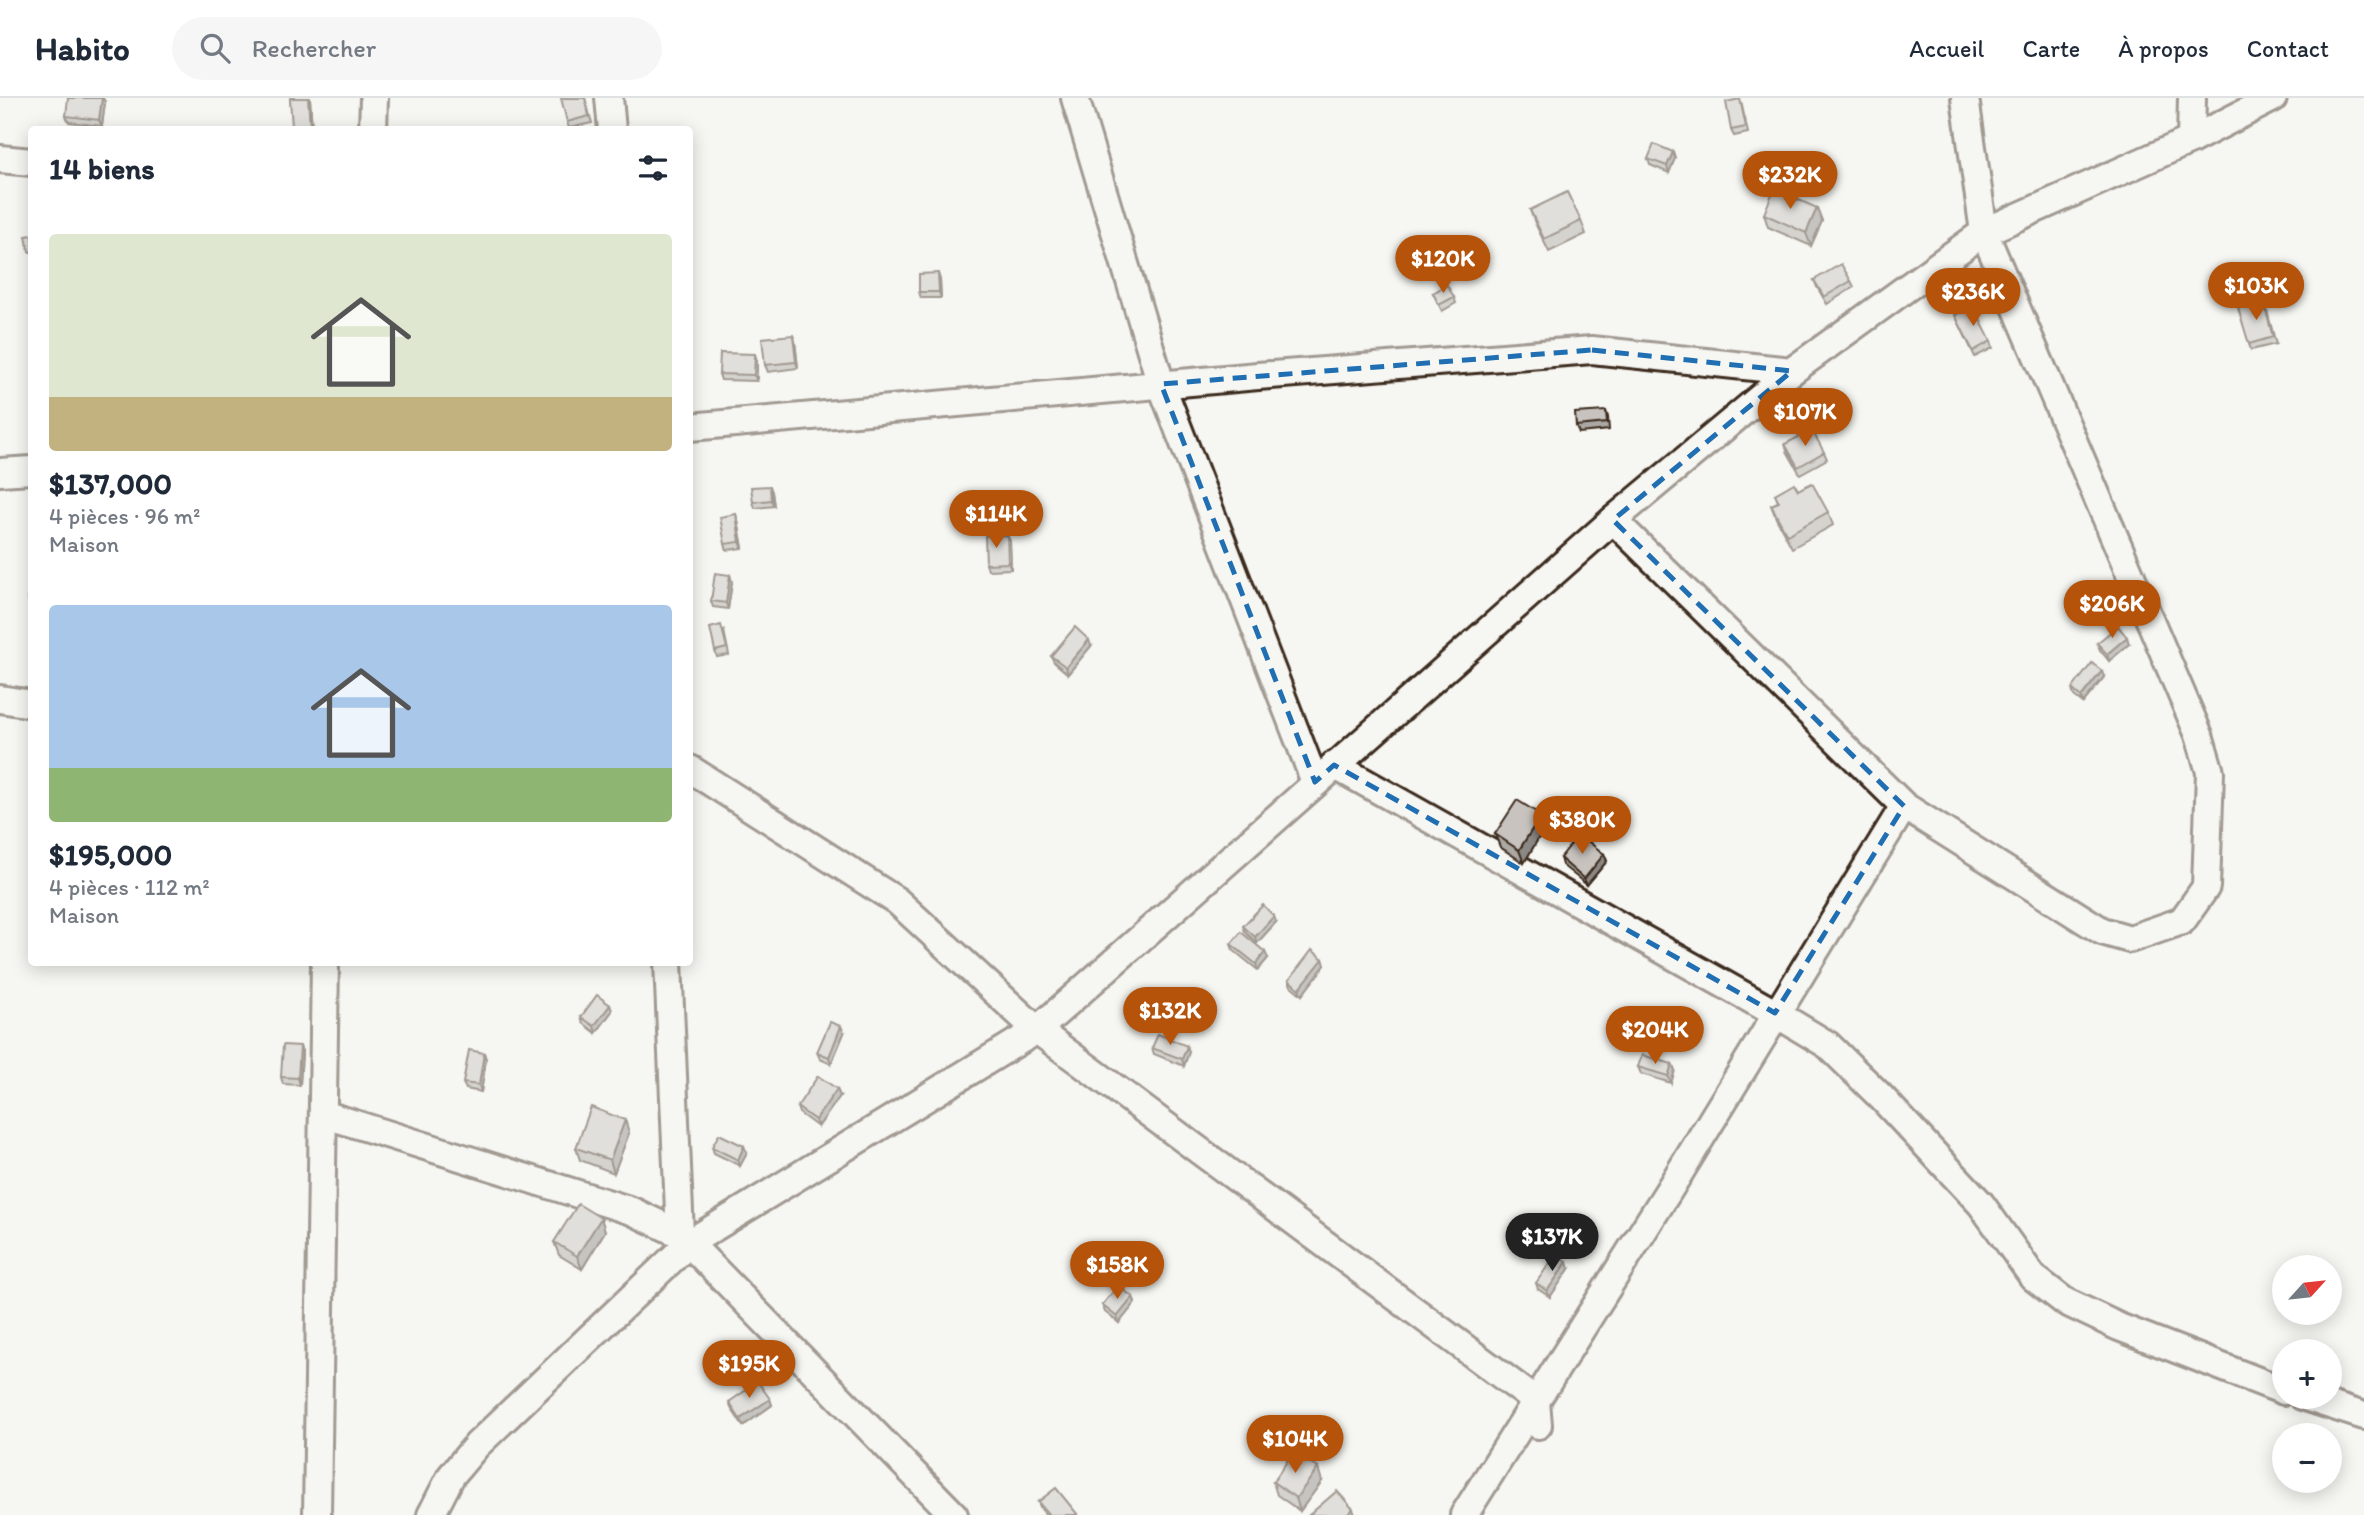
<!DOCTYPE html>
<html lang="fr">
<head>
<meta charset="utf-8">
<style>
	:root { --surface:#fff; --page:#f6f6f7; --text:#1f2937; --muted:#747a83; --line:#e0e1e3; --accent:#b45309 }
	body { margin:0; font-family:Itim,sans-serif; background:var(--page); color:var(--text); height:100vh; display:flex; flex-direction:column; font-size:26px; white-space:nowrap }
	* { box-sizing:border-box; margin:0 }
	p { font-size:23px; color:var(--muted) }
	.icon { flex:none; width:38px; height:38px; fill:none; stroke:currentColor; stroke-width:2; stroke-linecap:round; stroke-linejoin:round }
	.map { position:relative; flex:1; overflow:hidden }
	.drawer { position:absolute; left:28px; top:28px; width:665px; height:840px; display:flex; flex-direction:column; background:var(--surface); border-radius:7px; box-shadow:0 4px 18px #0003 }
	.drawer>* { flex:none }
	.needle { width:46px; rotate:63deg }
	.tools { position:absolute; left:2272px; top:1157px; display:grid; gap:14px }
	.tools a { display:grid; place-items:center; width:70px; height:70px; border-radius:50%; background:var(--surface); box-shadow:0 4px 18px #0003; font-size:35px }
	.price { position:absolute; translate:-50% -60px; padding:0 16px; border-radius:24px; background:var(--accent); color:#fff; font-size:23px; line-height:46px; filter:drop-shadow(0 2px 4px #0008) }
	.price::after { content:''; position:absolute; left:50%; top:42px; width:21px; height:16px; margin-left:-10px; background:inherit; clip-path:polygon(0 0,100% 0,50% 100%) }
	.price.selected { background:#222; color:#fff }
	ul { padding:0; list-style:none }
	li { display:grid; align-content:center; gap:14px; height:371px; padding:0 21px }
	li span { display:grid; place-items:center; height:217px; border-radius:7px; color:#555 }
	li>.icon { margin-inline-start:auto }
	span .icon { width:126px; height:126px; fill:#fffc; stroke-width:1 }
	li b { font-size:30px }
	h2 { display:flex; justify-content:space-between; align-items:center; height:84px; padding:0 21px; font-size:30px }
	header { display:flex; align-items:center; gap:42px; box-sizing:border-box; height:98px; padding:0 35px; background:var(--surface); border-bottom:2px solid var(--line) }
	header strong { font-size:33px }
	nav { display:flex; gap:38px; margin-inline-start:auto; font-size:24px }
	.search { width:490px; height:63px; background:var(--page); display:flex; align-items:center; gap:18px; box-sizing:border-box; padding:0 24px; border-radius:38px; color:var(--muted); font-size:26px }
	.map>svg:first-child { display:block }
</style>
</head>
<body>
<header>
<strong>Habito</strong>
<div class="search"><svg class="icon" aria-label="search" viewBox="0 0 24 24"><circle cx="10" cy="10" r="6"/><path d="M15 15l6 6"/></svg>Rechercher</div>
<nav><a>Accueil</a><a>Carte</a><a>À propos</a><a>Contact</a></nav>
</header>
<div class="map">
<svg width="2364" height="1417" viewBox="0 0 2364 1417">
	<rect width="100%" height="100%" fill="#f6f6f2"/>
	<filter id="ink" filterUnits="userSpaceOnUse"><feTurbulence type="fractalNoise" baseFrequency=".0143" numOctaves="2"/><feDisplacementMap in="SourceGraphic" scale="14" xChannelSelector="R" yChannelSelector="G"/><feConvolveMatrix kernelMatrix="1 2 1 2 8 2 1 2 1" color-interpolation-filters="sRGB"/></filter>
	<g filter="url(#ink)">
		<g fill="none" stroke-linecap="round" stroke-linejoin="round">
			<g stroke="#3b2a1e" stroke-width="32">
				<g id="minor">
					<polyline points="609,0 612,32"/>
					<polyline points="1075,0 1161,286 1315,684"/>
					<polyline points="373,32 374,0"/>
					<polyline points="2191,42 2192,0"/>
					<polyline points="0,61 32,64"/>
					<polyline points="690,329 1258,278 1592,252 1792,273"/>
					<polyline points="0,374 32,372"/>
					<polyline points="1613,422 1904,708 2102,833 2130,841 2182,823 2206,789 2210,674 2199,637 1984,134 1965,0"/>
					<polyline points="0,601 32,606"/>
					<polyline points="1334,667 1775,915 1828,947 1882,1000 1981,1106 2033,1179 2064,1203 2119,1229 2284,1293"/>
					<polyline points="690,671 897,803 1037,932 1536,1303 1538,1327"/>
					<polyline points="668,864 680,1136"/>
					<polyline points="323,1016 632,1113 680,1136 954,1417"/>
					<polyline points="2302,1298 2364,1318"/>
					<polyline points="317,1417 325,864"/>
					<polyline points="431,1417 451,1378 477,1347 689,1145 1037,932 1613,422 1792,273 1984,134 2191,42 2273,0"/>
					<polyline points="1464,1417 1669,1092 1904,708"/>
				</g>
			</g>
			<use href="#minor" stroke="#f6f6f2" stroke-width="26"/>
		</g>
		<g fill="#aca8a3" stroke="#3b2a1e" stroke-width="2">
			<polygon points="290,0 310,0 312,32 293,32"/>
			<polygon points="585,0 592,25 569,30 567,24"/>
			<polygon points="105,4 102,28 69,24 66,18"/>
			<polygon points="1742,8 1748,35 1734,38 1731,32"/>
			<polygon points="1673,54 1675,60 1669,75 1650,67 1648,61"/>
			<polygon points="1817,110 1822,123 1811,148 1768,129 1764,116"/>
			<polygon points="1530,112 1581,123 1586,136 1549,154 1535,125"/>
			<polygon points="940,182 941,200 921,200 919,194"/>
			<polygon points="1814,182 1851,183 1854,189 1827,206 1817,189"/>
			<polygon points="1433,195 1454,199 1456,205 1442,213"/>
			<polygon points="2266,209 2276,246 2251,252 2249,246"/>
			<polygon points="1955,217 1991,243 1993,250 1975,259"/>
			<polygon points="795,243 798,270 768,274 765,267"/>
			<polygon points="757,263 757,283 721,282 719,276"/>
			<polygon points="1606,313 1608,319 1609,332 1579,335 1576,328"/>
			<polygon points="1785,346 1824,354 1827,361 1800,376 1787,353"/>
			<polygon points="1798,392 1828,414 1833,427 1792,450 1776,420 1771,407 1778,404 1775,396"/>
			<polygon points="772,394 774,408 755,410 753,404"/>
			<polygon points="738,423 743,450 727,452 725,446"/>
			<polygon points="1007,437 1010,443 1011,471 988,472 986,466"/>
			<polygon points="730,477 732,484 728,511 713,509 711,503"/>
			<polygon points="724,533 729,557 717,559 715,553"/>
			<polygon points="2097,545 2129,546 2109,563 2100,552"/>
			<polygon points="1091,548 1068,576 1054,564 1051,558"/>
			<polygon points="2104,579 2083,605 2074,598 2072,591"/>
			<polygon points="1545,729 1524,765 1500,749 1495,736"/>
			<polygon points="1604,756 1607,763 1587,787 1562,767 1560,760"/>
			<polygon points="1276,824 1257,845 1245,834 1243,828"/>
			<polygon points="1231,846 1268,860 1258,872 1233,852"/>
			<polygon points="1323,861 1325,867 1302,897 1291,888 1289,882"/>
			<polygon points="610,907 612,913 596,935 583,925 581,919"/>
			<polygon points="844,935 831,966 820,961 817,954"/>
			<polygon points="1187,948 1189,954 1184,968 1154,956 1152,950"/>
			<polygon points="302,954 300,987 283,986 281,979"/>
			<polygon points="484,955 486,961 481,994 466,991 463,985"/>
			<polygon points="1638,969 1675,972 1671,985 1641,976"/>
			<polygon points="840,998 818,1029 799,1015 797,1009"/>
			<polygon points="625,1022 629,1035 614,1075 580,1062 576,1050"/>
			<polygon points="712,1049 747,1055 740,1068 714,1055"/>
			<polygon points="601,1120 605,1133 582,1171 559,1157 554,1144"/>
			<polygon points="1569,1171 1550,1199 1538,1191 1536,1185"/>
			<polygon points="1133,1199 1135,1205 1119,1225 1105,1214 1102,1207"/>
			<polygon points="770,1301 772,1307 743,1328 731,1310 729,1304"/>
			<polygon points="1322,1383 1300,1413 1277,1397 1273,1384"/>
			<polygon points="1038,1404 1078,1417 1046,1417 1041,1411"/>
		</g>
		<g fill="#8c8885" stroke="#3b2a1e" stroke-width="2">
			<polygon points="102,0 103,0 105,4 102,28 99,22"/>
			<polygon points="308,0 310,0 312,32 310,28"/>
			<polygon points="1673,54 1675,60 1669,75 1667,68"/>
			<polygon points="1817,110 1822,123 1811,148 1806,135"/>
			<polygon points="938,175 940,182 941,200 939,194"/>
			<polygon points="793,237 795,243 798,270 796,264"/>
			<polygon points="755,256 757,263 757,283 754,277"/>
			<polygon points="770,388 772,394 774,408 771,402"/>
			<polygon points="736,416 738,423 743,450 740,444"/>
			<polygon points="1007,437 1010,443 1011,471 1008,465"/>
			<polygon points="730,477 732,484 728,511 726,505"/>
			<polygon points="2127,539 2129,546 2109,563 2107,556"/>
			<polygon points="1089,542 1091,548 1068,576 1066,569"/>
			<polygon points="2102,573 2104,579 2083,605 2081,599"/>
			<polygon points="1541,717 1545,729 1524,765 1519,752"/>
			<polygon points="1604,756 1607,763 1587,787 1584,781"/>
			<polygon points="1274,818 1276,824 1257,845 1255,839"/>
			<polygon points="1265,854 1268,860 1258,872 1256,866"/>
			<polygon points="1323,861 1325,867 1302,897 1299,891"/>
			<polygon points="610,907 612,913 596,935 594,928"/>
			<polygon points="841,928 844,935 831,966 829,959"/>
			<polygon points="300,948 302,954 300,987 298,980"/>
			<polygon points="1187,948 1189,954 1184,968 1182,961"/>
			<polygon points="484,955 486,961 481,994 479,987"/>
			<polygon points="1672,966 1675,972 1671,985 1668,978"/>
			<polygon points="837,991 840,998 818,1029 815,1022"/>
			<polygon points="625,1022 629,1035 614,1075 610,1062"/>
			<polygon points="744,1048 747,1055 740,1068 738,1062"/>
			<polygon points="601,1120 605,1133 582,1171 577,1158"/>
			<polygon points="1567,1164 1569,1171 1550,1199 1547,1193"/>
			<polygon points="1133,1199 1135,1205 1119,1225 1117,1219"/>
			<polygon points="770,1301 772,1307 743,1328 740,1321"/>
			<polygon points="1318,1370 1322,1383 1300,1413 1296,1400"/>
			<polygon points="1353,1411 1355,1417 1347,1417"/>
		</g>
		<g fill="#c8c3be" stroke="#3b2a1e" stroke-width="2">
			<polygon points="68,0 102,0 99,22 66,18"/>
			<polygon points="290,0 308,0 310,28 292,29"/>
			<polygon points="561,0 585,0 589,18 567,24"/>
			<polygon points="1740,1 1746,29 1731,32 1726,4"/>
			<polygon points="1654,46 1673,54 1667,68 1648,61"/>
			<polygon points="1774,91 1817,110 1806,135 1764,116"/>
			<polygon points="1567,94 1581,123 1544,141 1530,112"/>
			<polygon points="32,137 32,154 29,154 26,138"/>
			<polygon points="1841,166 1851,183 1824,199 1814,182"/>
			<polygon points="938,175 939,194 919,194 919,176"/>
			<polygon points="1447,187 1454,199 1439,207 1433,195"/>
			<polygon points="2263,203 2273,239 2249,246 2238,210"/>
			<polygon points="1973,208 1991,243 1973,253 1955,217"/>
			<polygon points="793,237 796,264 765,267 762,240"/>
			<polygon points="720,255 755,256 754,277 719,276"/>
			<polygon points="1606,313 1607,325 1576,328 1575,315"/>
			<polygon points="1812,332 1824,354 1798,369 1785,346"/>
			<polygon points="1794,385 1798,392 1812,385 1828,414 1787,437 1771,407 1779,404 1775,396"/>
			<polygon points="770,388 771,402 753,404 751,389"/>
			<polygon points="736,416 740,444 725,446 720,419"/>
			<polygon points="1007,437 1008,465 986,466 985,438"/>
			<polygon points="715,475 730,477 726,505 711,503"/>
			<polygon points="30,481 32,481 32,503 28,502"/>
			<polygon points="721,527 727,550 715,553 710,530"/>
			<polygon points="2118,528 2127,539 2107,556 2097,545"/>
			<polygon points="1075,529 1089,542 1066,569 1051,558"/>
			<polygon points="2092,565 2102,573 2081,599 2072,591"/>
			<polygon points="1517,702 1541,717 1519,752 1495,736"/>
			<polygon points="1579,736 1604,756 1584,781 1560,760"/>
			<polygon points="1263,807 1274,818 1255,839 1243,828"/>
			<polygon points="1241,834 1265,854 1256,866 1231,846"/>
			<polygon points="1312,852 1323,861 1299,891 1289,882"/>
			<polygon points="597,897 610,907 594,928 581,919"/>
			<polygon points="830,924 841,928 829,959 817,954"/>
			<polygon points="1158,936 1187,948 1182,961 1152,950"/>
			<polygon points="283,947 300,948 298,980 281,979"/>
			<polygon points="469,952 484,955 479,987 463,985"/>
			<polygon points="1642,957 1672,966 1668,978 1638,969"/>
			<polygon points="818,978 837,991 815,1022 797,1009"/>
			<polygon points="591,1009 625,1022 610,1062 576,1050"/>
			<polygon points="719,1036 744,1048 738,1062 712,1049"/>
			<polygon points="578,1106 601,1120 577,1158 554,1144"/>
			<polygon points="1556,1156 1567,1164 1547,1193 1536,1185"/>
			<polygon points="1118,1188 1133,1199 1117,1219 1102,1207"/>
			<polygon points="758,1284 770,1301 740,1321 729,1304"/>
			<polygon points="1294,1353 1318,1370 1296,1400 1273,1384"/>
			<polygon points="1056,1390 1078,1417 1049,1417 1038,1404"/>
			<polygon points="1337,1393 1353,1411 1347,1417 1309,1417"/>
		</g>
	</g>
	<path d="M0 0H2364V1417H0ZM1592 252 1792 273 1613 422 1904 708 1775 915 1334 667 1315 684 1161 286Z" fill="#f6f6f2" fill-opacity=".55" fill-rule="evenodd"/>
	<path fill="none" stroke="#1f6fb2" stroke-width="5" stroke-dasharray="14 9" stroke-linejoin="round" d="M1592 252 1792 273 1613 422 1904 708 1775 915 1334 667 1315 684 1161 286Z"/>
</svg>
<div class="tools">
<a><svg class="needle" viewBox="-14 -14 28 28"><path d="M0-13l5 13h-10z" fill="#e53935"/><path d="M0 13l5-13h-10z" fill="#747a83"/></svg></a>
<a>+</a>
<a>−</a>
</div>
<b class="price" style="left:1790px;top:113px">$232K</b>
<b class="price" style="left:1443px;top:197px">$120K</b>
<b class="price" style="left:2256px;top:224px">$103K</b>
<b class="price" style="left:1973px;top:230px">$236K</b>
<b class="price" style="left:1805px;top:350px">$107K</b>
<b class="price" style="left:996px;top:452px">$114K</b>
<b class="price" style="left:2112px;top:542px">$206K</b>
<b class="price" style="left:1582px;top:758px">$380K</b>
<b class="price" style="left:1170px;top:949px">$132K</b>
<b class="price" style="left:1655px;top:968px">$204K</b>
<b class="price selected" style="left:1552px;top:1175px">$137K</b>
<b class="price" style="left:1117px;top:1203px">$158K</b>
<b class="price" style="left:749px;top:1302px">$195K</b>
<b class="price" style="left:1295px;top:1377px">$104K</b>
<section class="drawer">
<h2>14 biens<svg class="icon" aria-label="filters" viewBox="0 0 24 24"><path d="M4 7h16M4 17h16"/><circle cx="9" cy="7" r="2"/><circle cx="15" cy="17" r="2"/></svg></h2>
<ul>
<li><span style="background:linear-gradient(#dfe7d0 75%,#c2b280 0)"><svg class="icon" aria-label="home" viewBox="0 0 24 24"><path d="M3 11l9-7 9 7M6 9v11h12V9"/></svg></span><div><b>$137,000</b><p>4 pièces · 96 m²</p><p>Maison</p></div></li>
<li><span style="background:linear-gradient(#a9c7e8 75%,#8fb573 0)"><svg class="icon" aria-label="home" viewBox="0 0 24 24"><path d="M3 11l9-7 9 7M6 9v11h12V9"/></svg></span><div><b>$195,000</b><p>4 pièces · 112 m²</p><p>Maison</p></div></li>
</ul>
</section>
</div>
</body>
</html>
